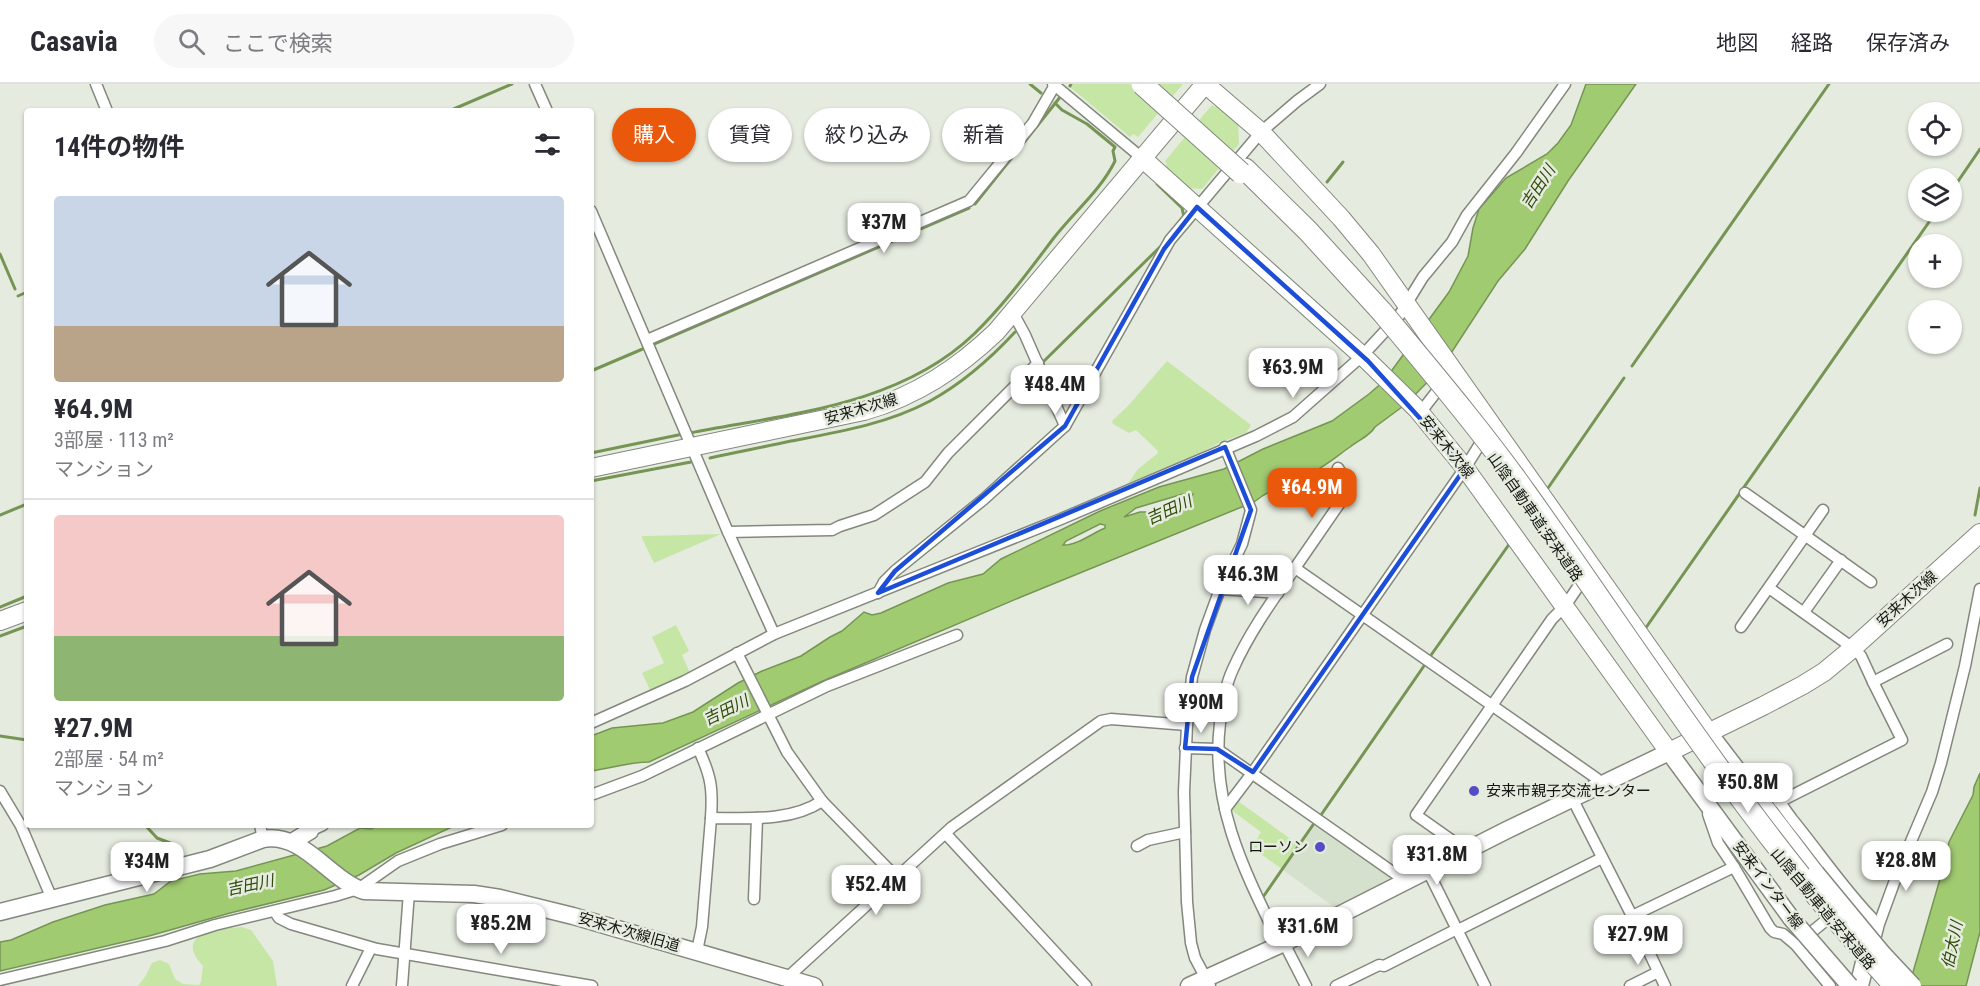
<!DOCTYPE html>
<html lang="ja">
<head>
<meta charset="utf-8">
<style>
	:root { --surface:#fff; --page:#f7f7f7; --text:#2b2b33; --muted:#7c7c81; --line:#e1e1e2; --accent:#ea580c }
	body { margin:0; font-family:"Roboto Condensed","Noto Sans JP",sans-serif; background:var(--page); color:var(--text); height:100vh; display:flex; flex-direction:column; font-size:22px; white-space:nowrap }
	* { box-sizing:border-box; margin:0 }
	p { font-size:20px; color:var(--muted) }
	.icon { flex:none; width:33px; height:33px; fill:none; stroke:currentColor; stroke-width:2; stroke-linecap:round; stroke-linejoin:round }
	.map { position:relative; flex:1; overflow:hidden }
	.details { position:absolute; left:24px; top:24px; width:570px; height:720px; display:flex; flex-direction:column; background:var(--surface); border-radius:6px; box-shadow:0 2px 4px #0004 }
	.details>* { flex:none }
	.hud { position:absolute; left:612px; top:24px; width:570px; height:54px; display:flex; gap:12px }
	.fabs { position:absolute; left:1908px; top:18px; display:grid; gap:12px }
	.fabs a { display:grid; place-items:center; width:54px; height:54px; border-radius:50%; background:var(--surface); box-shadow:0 2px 4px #0004; font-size:30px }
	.price { position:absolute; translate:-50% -51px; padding:0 14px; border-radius:12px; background:#fff; color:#222; font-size:20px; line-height:39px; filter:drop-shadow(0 2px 3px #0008) }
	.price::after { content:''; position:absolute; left:50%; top:36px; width:18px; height:14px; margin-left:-9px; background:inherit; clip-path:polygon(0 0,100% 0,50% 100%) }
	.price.active { background:var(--accent); color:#fff }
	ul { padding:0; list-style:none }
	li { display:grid; align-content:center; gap:12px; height:318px; padding:0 30px }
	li+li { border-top:2px solid var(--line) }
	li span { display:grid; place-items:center; height:186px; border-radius:6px; color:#555 }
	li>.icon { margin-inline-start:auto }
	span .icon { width:108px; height:108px; fill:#fffc; stroke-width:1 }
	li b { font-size:26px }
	h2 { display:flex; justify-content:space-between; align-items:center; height:72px; padding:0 30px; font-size:26px }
	.tag { padding:0 21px; border-radius:27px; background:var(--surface); box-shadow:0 2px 4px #0004; font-size:21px; line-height:54px }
	.tag.active { background:var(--accent); color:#fff }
	header { display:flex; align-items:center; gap:36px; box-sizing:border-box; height:84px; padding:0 30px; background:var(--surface); border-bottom:2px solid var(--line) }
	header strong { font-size:28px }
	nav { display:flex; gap:33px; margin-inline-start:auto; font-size:21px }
	.search { width:420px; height:54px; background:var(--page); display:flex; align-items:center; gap:15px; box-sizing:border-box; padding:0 21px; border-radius:33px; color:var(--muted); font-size:22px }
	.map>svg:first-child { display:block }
</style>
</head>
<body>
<header>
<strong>Casavia</strong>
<div class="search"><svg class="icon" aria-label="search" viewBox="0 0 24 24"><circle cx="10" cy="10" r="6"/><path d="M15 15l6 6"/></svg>ここで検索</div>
<nav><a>地図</a><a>経路</a><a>保存済み</a></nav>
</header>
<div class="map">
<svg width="1980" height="902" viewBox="0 0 1980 902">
	<rect width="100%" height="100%" fill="#e5ebdf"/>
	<polygon fill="#d6e1cd" points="1317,737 1393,794 1334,823 1283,786"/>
	<g fill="#c6e6a6">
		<polygon points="1073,0 1183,0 1138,53 1133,50 1130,53 1070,3"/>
		<polygon points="1212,21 1215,23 1218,21 1238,37 1239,60 1202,105 1184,104 1163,85 1167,80 1165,77"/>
		<polygon points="1167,277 1251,341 1246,349 1221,358 1190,374 1130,400 1129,398 1138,385 1157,370 1158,367 1136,346 1129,349 1113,340 1112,337 1128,322"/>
		<polygon points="721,450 654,479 642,454 642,452 648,452"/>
		<polygon points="676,541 689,567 682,571 691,591 651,608 642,589 664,579 652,553"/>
		<polygon points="1235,715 1299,761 1282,785 1252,764 1261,748 1230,725"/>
		<path d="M242 843 251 846 273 877 277 902H138L145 893 152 879 160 876 169 880 175 895 183 900 199 901 201 898 203 882C172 849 219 845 242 843Z"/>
	</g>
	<g fill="#a0cb71" stroke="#769554" stroke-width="1.5" fill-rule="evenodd">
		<polygon points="1586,0 1636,0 1568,97 1525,165 1498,197 1442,283 1410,316 1387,293 1449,208 1468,172 1473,144 1479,125 1506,94 1547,70 1558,59 1571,41"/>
		<path d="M1384 297 1406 320 1375 343C1369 353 1358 356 1350 363 1337 372 1326 382 1311 389 1291 399 1271 404 1254 418L1021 513 823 597 649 678C630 678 611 684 591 687V652L612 644 663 639 693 628 738 599 762 587 801 572 830 553 842 547 864 528 872 531 881 529 948 499 983 490 1001 475 1100 427 1159 403 1224 385 1263 365 1332 337 1369 310ZM1183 410H1193L1192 412 1148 428H1140L1124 433 1136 424ZM1100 440 1105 441V444C1093 449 1076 462 1063 461L1066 457Z"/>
		<polygon points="1980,689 1980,848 1966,902 1909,902 1942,788 1949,758 1973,711 1974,703"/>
		<polygon points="379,741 453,741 452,743 396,769 359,791 324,806 230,829 149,852 0,887 0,858 11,856 53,838 105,821 154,810 171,797 200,790 236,787 327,762 360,744 371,745"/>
	</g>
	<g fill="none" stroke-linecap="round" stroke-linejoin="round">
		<g stroke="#769554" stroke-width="3">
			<polyline points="1030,0 1041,9"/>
			<polyline points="1070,2 1071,0"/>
			<polyline points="449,27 512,0"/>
			<polyline points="1327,98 1343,78"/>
			<polyline points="1157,100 1182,124 1184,133"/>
			<polyline points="1952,106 1980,65"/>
			<polyline points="975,120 1061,12"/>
			<polyline points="0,170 15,205"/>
			<polyline points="18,212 27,208"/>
			<polyline points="654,260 969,124"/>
			<polyline points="1042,279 1161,162"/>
			<polyline points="1632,282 1829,0"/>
			<polyline points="591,287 645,264"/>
			<path d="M690 349C787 330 899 322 974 250 1004 221 1028 188 1053 155 1073 129 1101 106 1115 77L1113 67 1115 63 1087 40 1062 26 1055 19"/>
			<polyline points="591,369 683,350"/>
			<path d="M710 374C737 368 764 363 791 357 839 348 887 340 930 317 963 299 990 275 1015 248"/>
			<polyline points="591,397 691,378"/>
			<polyline points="1548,404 1624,294"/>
			<polyline points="0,431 27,420"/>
			<polyline points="1975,431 1980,404"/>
			<polyline points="0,523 27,512"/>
			<polyline points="1645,545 1936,128"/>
			<polyline points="0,552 27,542"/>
			<polyline points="1429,574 1510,459"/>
			<polyline points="0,652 27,656"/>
			<polyline points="1321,731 1426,579"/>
			<polyline points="145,741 157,754 178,762"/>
			<polyline points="1263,813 1315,738"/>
		</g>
		<g stroke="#83887d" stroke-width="13">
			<g id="street">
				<polyline points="96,0 107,27"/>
				<polyline points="535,0 547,27"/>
				<polyline points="1053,0 1142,74"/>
				<polyline points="591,127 728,448 774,550"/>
				<polyline points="1013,229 1025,251 1065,342"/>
				<polyline points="647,256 969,117 1033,39 1055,1"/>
				<polyline points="1420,329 1444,298"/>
				<polyline points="1745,409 1871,498"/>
				<polyline points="728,448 832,446 840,442 874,431 925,398 948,369 1038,279"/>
				<polyline points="1295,484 1346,410 1346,397 1338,384"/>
				<polyline points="1769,504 1853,564 1861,572 1873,598"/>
				<polyline points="1220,505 1278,509"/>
				<polyline points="878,509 884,498 895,487 984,415 1065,342 1170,156 1261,48 1297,17 1320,0"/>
				<polyline points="1804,528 1841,476"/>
				<polyline points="1741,543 1823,426"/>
				<polyline points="591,639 685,597 774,550 1061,435 1256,352 1293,333 1362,272 1399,232 1423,193 1452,158 1467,131 1516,69 1565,0"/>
				<path d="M698 664C711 692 713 704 711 734"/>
				<polyline points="1185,664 1217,665 1407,798"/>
				<path d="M1750 705C1755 704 1759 702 1764 704 1775 709 1785 726 1792 735 1819 768 1843 804 1872 834L1855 902"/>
				<polyline points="0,707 21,742 52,815"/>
				<polyline points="591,711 642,692 827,602 957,551"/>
				<polyline points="1572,714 1632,832 1665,902"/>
				<polyline points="822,717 897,794"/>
				<polyline points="1779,718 1902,656 1873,598 1947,560"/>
				<polyline points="1225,725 1253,688 1465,384 1485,352"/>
				<polyline points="260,741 263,755"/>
				<polyline points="310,747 323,741"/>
				<polyline points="946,750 1086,902"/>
				<polyline points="1137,762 1148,756 1185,748"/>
				<polyline points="1467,767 1416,731 1552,535 1565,522 1586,491"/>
				<polyline points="1734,783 1770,844 1774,848 1783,850 1796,861 1830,902"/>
				<polyline points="1428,787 1485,902"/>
				<polyline points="754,815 757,734"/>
				<polyline points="275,828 279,834 291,840 377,865 592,902"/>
				<polyline points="1632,832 1734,783 1718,759 1708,730 1710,726"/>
				<polyline points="1458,846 1602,774"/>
				<polyline points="1803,855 1835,829"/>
				<polyline points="1284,859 1306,902"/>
				<path d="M1280 860C1245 788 1210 722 1220 639 1222 621 1225 602 1233 585 1249 549 1272 517 1295 484L1596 694 1603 701"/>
				<path d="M697 867 702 843 711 734C747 734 791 738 822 717L787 668 737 569"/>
				<polyline points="787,894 952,743 1101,637 1111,635 1187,641"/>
				<polyline points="0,896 165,857 215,841 335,812 358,805 398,777 440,760 502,741"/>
				<polyline points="352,902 371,864"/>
				<polyline points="402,902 409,808"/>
				<polyline points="1210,902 1195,874 1191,859 1187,818 1184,708 1187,641 1192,593 1205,546 1220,505 1242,460 1251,426 1225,363"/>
				<polyline points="1336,902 1379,881 1384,882 1457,845"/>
				<polyline points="1630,902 1658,888"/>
				<polyline points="1863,902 1879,840 1898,788 1932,708 1941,679 1965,582 1980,505"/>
			</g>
		</g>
		<g stroke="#83887d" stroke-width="19">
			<g id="secondary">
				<polyline points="1709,649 1816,789"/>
				<polyline points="292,758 310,747"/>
				<path d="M0 828 210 775 263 755C304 748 328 795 364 807L474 810 500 814 573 832 814 902"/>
				<polyline points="1189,902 1284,859 1507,746 1669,668 1791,834"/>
			</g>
		</g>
		<g stroke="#83887d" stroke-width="20">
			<g id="primary">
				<polyline points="1205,0 1261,48 1341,134 1371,170 1709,649"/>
				<polyline points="1142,74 1368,277 1417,325 1465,384 1669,668 1763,622 1803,601 1824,588 1853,564 1980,449"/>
				<path d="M591 384 864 327C916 312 957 285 996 248L1205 0"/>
				<polyline points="0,537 27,527"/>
			</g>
		</g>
		<g stroke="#83887d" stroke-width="23">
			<polyline id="highway" points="1245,85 1308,147 1382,228"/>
		</g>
		<use href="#street" stroke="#fff" stroke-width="10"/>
		<use href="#secondary" stroke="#fff" stroke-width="16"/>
		<use href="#primary" stroke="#fff" stroke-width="18"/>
		<use href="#highway" stroke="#fff" stroke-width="21"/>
		<g stroke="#83887d" stroke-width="19" stroke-linecap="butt">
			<g id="secondary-bridge">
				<polyline points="1816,789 1883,870 1913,902"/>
				<polyline points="1791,834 1850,902"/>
			</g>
		</g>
		<g stroke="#83887d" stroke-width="23" stroke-linecap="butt">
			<g id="highway-bridge">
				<polyline points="1142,0 1241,89"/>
				<path d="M1382 228C1431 287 1481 346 1526 409 1645 576 1755 752 1895 902"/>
			</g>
		</g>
		<use href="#secondary-bridge" stroke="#fff" stroke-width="16"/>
		<use href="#highway-bridge" stroke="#fff" stroke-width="21"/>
	</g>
	<path fill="none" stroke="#1d4ed8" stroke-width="4.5" stroke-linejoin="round" d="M1197 123 1368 277 1465 384 1253 688 1217 665 1185 664 1192 593 1251 426 1225 363 878 509 895 487 1065 342 1164 165Z"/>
	<g fill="#544dc5" stroke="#e5ebdf" stroke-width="2">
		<circle cx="1474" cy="707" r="6"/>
		<circle cx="1320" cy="763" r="6"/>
	</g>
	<g text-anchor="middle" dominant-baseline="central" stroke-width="5" stroke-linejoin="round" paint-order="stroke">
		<g font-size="15" fill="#141712" stroke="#e5ebdf">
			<text transform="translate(861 325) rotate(-16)">安来木次線</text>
			<text transform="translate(1447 363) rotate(51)">安来木次線</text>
			<text transform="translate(1535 433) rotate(55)">山陰自動車道;安来道路</text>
			<text transform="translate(1907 515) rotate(-42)">安来木次線</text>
			<text transform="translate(1768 801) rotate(53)">安来インター線</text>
			<text transform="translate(1823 825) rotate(50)">山陰自動車道;安来道路</text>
			<text transform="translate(629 848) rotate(16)">安来木次線旧道</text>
		</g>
		<g font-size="15" fill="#141712" stroke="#e5ebdf" text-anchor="start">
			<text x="1486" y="707">安来市親子交流センター</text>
			<text x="1308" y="763" text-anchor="end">ローソン</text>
		</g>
		<g font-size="16" font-style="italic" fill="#2f4a07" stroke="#e5ebdf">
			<text transform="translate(1538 103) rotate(-57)">吉田川</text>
			<text transform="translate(1169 426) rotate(-24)">吉田川</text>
			<text transform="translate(726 626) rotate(-26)">吉田川</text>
			<text transform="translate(250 801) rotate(-12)">吉田川</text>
			<text transform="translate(1952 861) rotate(-78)">伯太川</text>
		</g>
	</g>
</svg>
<div class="fabs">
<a><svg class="icon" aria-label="locate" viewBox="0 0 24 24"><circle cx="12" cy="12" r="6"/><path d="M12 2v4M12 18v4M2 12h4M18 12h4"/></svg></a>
<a><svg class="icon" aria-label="layers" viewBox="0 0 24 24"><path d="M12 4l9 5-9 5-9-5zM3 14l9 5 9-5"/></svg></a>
<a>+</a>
<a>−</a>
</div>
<b class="price" style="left:884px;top:170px">¥37M</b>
<b class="price" style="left:1293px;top:315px">¥63.9M</b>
<b class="price" style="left:1055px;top:332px">¥48.4M</b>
<b class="price active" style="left:1312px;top:435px">¥64.9M</b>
<b class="price" style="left:1248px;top:522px">¥46.3M</b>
<b class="price" style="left:1201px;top:650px">¥90M</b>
<b class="price" style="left:1748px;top:730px">¥50.8M</b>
<b class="price" style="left:1437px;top:802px">¥31.8M</b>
<b class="price" style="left:1906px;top:808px">¥28.8M</b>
<b class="price" style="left:147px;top:809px">¥34M</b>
<b class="price" style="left:876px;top:832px">¥52.4M</b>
<b class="price" style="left:501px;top:871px">¥85.2M</b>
<b class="price" style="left:1308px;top:874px">¥31.6M</b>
<b class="price" style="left:1638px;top:882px">¥27.9M</b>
<div class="hud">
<a class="tag active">購入</a>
<a class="tag">賃貸</a>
<a class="tag">絞り込み</a>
<a class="tag">新着</a>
</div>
<section class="details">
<h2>14件の物件<svg class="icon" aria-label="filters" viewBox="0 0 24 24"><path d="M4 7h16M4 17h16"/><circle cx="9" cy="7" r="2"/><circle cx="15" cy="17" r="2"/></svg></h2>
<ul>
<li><span style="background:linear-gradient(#c9d6e8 70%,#b9a48a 0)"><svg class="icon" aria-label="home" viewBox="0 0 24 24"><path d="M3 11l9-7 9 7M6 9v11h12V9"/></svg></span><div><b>¥64.9M</b><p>3部屋 · 113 m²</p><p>マンション</p></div></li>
<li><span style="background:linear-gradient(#f6c9c9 65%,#8fb573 0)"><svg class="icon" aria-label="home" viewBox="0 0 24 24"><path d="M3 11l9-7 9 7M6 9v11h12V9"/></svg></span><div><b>¥27.9M</b><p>2部屋 · 54 m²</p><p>マンション</p></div></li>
</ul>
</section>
</div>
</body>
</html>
